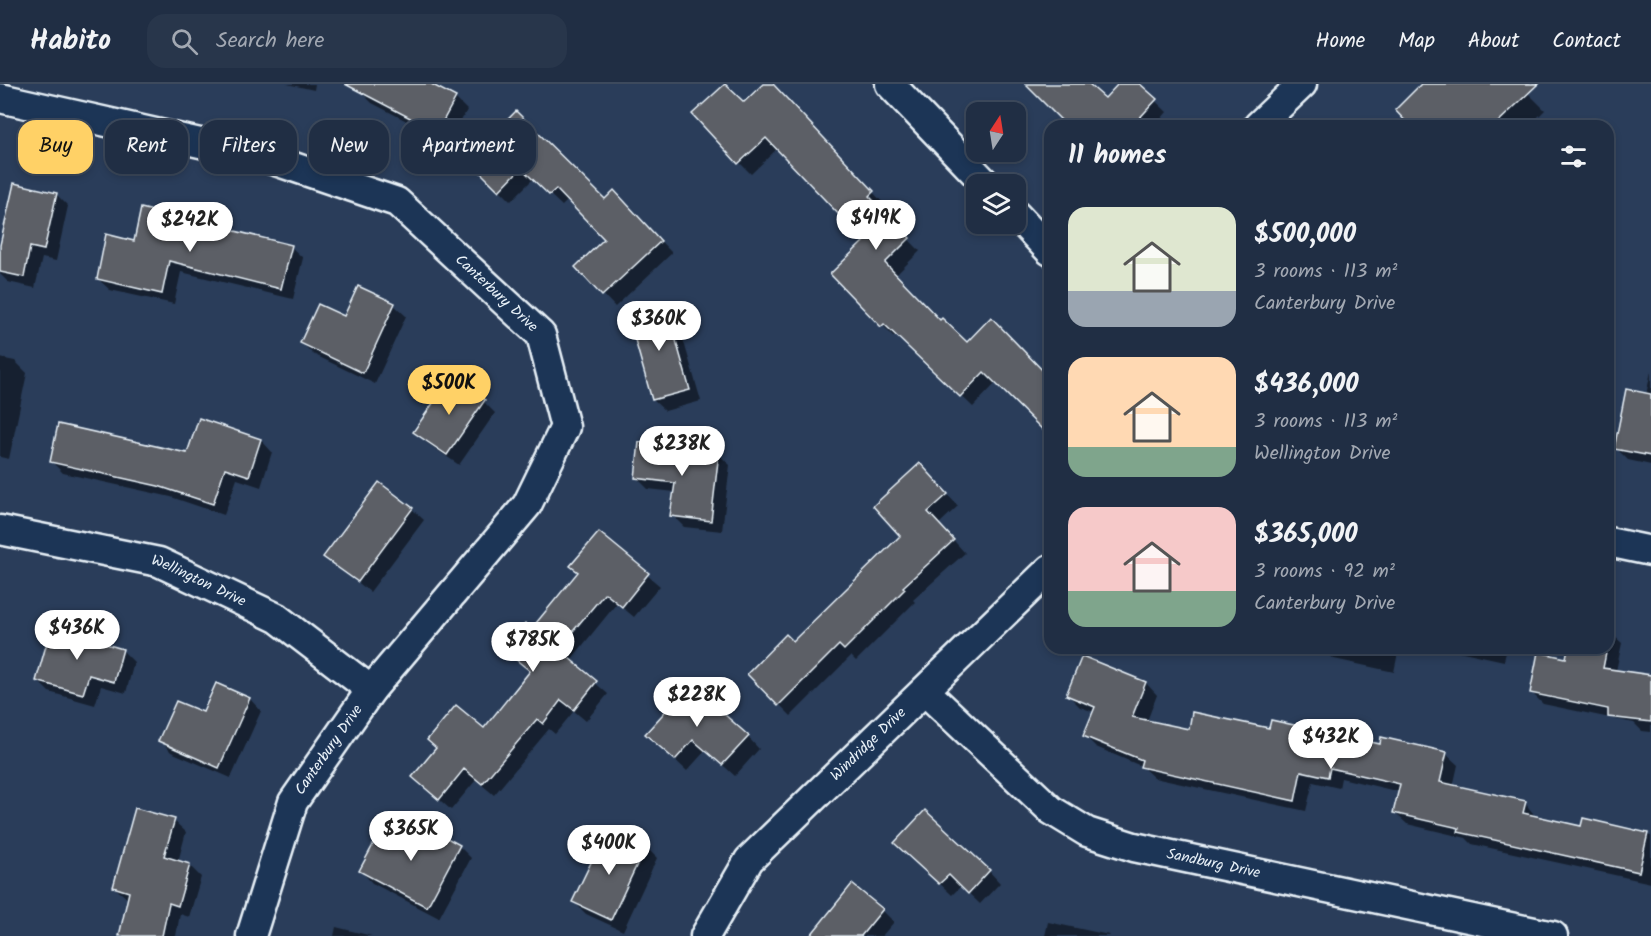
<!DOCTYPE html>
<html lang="en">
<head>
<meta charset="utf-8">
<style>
	:root { --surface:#202e44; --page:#28364b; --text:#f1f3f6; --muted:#a2a8b2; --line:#3d4a5d; --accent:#ffd166 }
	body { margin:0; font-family:Kalam,sans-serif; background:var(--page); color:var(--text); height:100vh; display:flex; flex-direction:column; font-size:22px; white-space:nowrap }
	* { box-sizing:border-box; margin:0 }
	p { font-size:20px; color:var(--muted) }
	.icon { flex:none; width:33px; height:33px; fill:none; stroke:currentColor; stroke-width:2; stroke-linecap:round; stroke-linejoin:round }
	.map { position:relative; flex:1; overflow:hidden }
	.side { position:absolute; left:1044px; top:36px; width:570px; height:534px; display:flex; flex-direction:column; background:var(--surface); border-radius:18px; box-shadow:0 3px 9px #0003,0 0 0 2px var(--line) }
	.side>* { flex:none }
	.hud { position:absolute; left:18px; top:36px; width:570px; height:54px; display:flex; gap:12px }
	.needle { width:39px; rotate:12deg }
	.controls { position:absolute; left:966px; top:18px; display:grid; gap:12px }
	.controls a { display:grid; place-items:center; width:60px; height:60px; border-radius:12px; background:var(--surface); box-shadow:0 3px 9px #0003,0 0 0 2px var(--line); font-size:30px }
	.price { position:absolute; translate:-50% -51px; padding:0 14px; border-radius:21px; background:#fff; color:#222; font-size:20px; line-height:39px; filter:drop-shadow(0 2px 3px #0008) }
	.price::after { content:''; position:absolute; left:50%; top:36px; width:18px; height:14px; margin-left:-9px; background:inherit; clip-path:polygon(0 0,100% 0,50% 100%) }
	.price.active { background:var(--accent); color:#111 }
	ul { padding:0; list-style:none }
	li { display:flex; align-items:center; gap:18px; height:150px; padding:0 24px }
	li span { display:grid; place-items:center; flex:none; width:168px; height:120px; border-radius:18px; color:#555 }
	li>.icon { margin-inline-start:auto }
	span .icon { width:72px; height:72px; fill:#fffc; stroke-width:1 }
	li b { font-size:26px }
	h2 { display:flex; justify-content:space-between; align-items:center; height:72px; padding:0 24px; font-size:26px }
	.tag { padding:0 21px; border-radius:18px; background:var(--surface); box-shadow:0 3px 9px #0003,0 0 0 2px var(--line); font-size:21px; line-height:54px }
	.tag.active { background:var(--accent); color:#111 }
	header { display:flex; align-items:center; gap:36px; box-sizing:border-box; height:84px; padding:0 30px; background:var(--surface); border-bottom:2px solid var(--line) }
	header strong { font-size:28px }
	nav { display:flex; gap:33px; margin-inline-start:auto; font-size:21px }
	.search { width:420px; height:54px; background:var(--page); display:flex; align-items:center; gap:15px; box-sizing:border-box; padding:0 21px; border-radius:18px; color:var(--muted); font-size:22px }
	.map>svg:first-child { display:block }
</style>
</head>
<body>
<header>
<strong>Habito</strong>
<div class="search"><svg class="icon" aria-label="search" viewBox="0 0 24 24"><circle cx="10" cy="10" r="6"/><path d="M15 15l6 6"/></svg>Search here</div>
<nav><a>Home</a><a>Map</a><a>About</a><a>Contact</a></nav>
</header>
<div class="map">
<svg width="1651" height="852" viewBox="0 0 1651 852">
	<rect width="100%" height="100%" fill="#2a3d5a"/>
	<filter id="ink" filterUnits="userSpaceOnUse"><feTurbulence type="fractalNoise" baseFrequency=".0167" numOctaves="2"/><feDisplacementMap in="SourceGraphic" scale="12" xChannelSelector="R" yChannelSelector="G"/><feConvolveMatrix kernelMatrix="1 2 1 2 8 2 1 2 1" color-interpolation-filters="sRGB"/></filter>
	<g filter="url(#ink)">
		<g fill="#0007">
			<polygon points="287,0 315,0 314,6"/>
			<polygon points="364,0 428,0 455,14 467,26 449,59 372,19 360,7"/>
			<polygon points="766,0 771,0 780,9 884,120 879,125 920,167 895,192 940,238 967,260 1050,294 1050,351 996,299 973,323 897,250 894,253 832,190 867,157 778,64 751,90 739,78 744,20"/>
			<polygon points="1027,0 1082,0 1105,16 1120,0 1138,0 1167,28 1155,42 1066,42"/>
			<polygon points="1424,0 1519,0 1545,26 1529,42 1412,42"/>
			<polygon points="516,30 605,117 625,120 672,169 615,223 577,183 606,156 568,116 562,122 533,95 511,117 470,76"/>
			<polygon points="56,110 68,122 56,177 42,174 35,204 8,198 0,190 0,168"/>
			<polygon points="136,158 291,163 303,174 293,215 181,188 174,220 110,206 98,195"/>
			<polygon points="358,204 394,221 406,232 375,300 313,270 302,259 345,234"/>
			<polygon points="665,222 677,234 701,317 665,327 653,316"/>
			<polygon points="0,274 15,277 27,289 9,375 0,373"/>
			<polygon points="1651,287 1651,381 1628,376 1616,364 1646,311"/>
			<polygon points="484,318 495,329 459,381 427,359 415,348"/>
			<polygon points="200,335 261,356 272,368 261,403 237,395 224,431 171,413 63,389 51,377 188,370"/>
			<polygon points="718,370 730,381 722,447 684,443 672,431 675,408 648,405 636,393"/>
			<polygon points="931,393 958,422 939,440 965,469 913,516 915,518 856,577 851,572 791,632 749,590 793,559 902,452"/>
			<polygon points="412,425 424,436 370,508 325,472"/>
			<polygon points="599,450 660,502 634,533 617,519 570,577 608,610 586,637 574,627 555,650 549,645 494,711 476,696 451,726 414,693 484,646 531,588 506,565 532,546 579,489"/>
			<polygon points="52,546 123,567 134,578 126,609 101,602 95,621 49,608 37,596"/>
			<polygon points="1608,547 1622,559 1616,587 1651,592 1651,648 1642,647 1634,639 1543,620 1532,609 1567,576 1570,564 1608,564"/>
			<polygon points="1322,564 1399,564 1394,588 1334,575"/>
			<polygon points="1445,564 1507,564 1504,577"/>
			<polygon points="1146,599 1157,611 1147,637 1190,647 1271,646 1446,670 1458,681 1453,703 1525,719 1536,733 1582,744 1584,736 1651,752 1651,799 1472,760 1466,754 1407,740 1395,729 1400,708 1341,694 1339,704 1313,698 1306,727 1154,694 1141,682 1096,663 1085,652 1094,628 1080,623 1068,611"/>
			<polygon points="217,601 250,615 261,627 231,694 171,668 160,656 204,630"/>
			<polygon points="647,650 748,653 759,665 735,692 706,666 687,687"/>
			<polygon points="174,737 186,748 178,778 189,781 201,793 189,833 180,830 176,852 120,852 128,815 114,803"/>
			<polygon points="404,762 459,762 471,774 439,834 372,799 361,787"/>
			<polygon points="645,762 657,774 623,847 586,830 574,818 608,771"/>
			<polygon points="908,770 989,787 1000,799 980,820 961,802 952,811"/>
			<polygon points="882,826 894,838 882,852 814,852"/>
			<polygon points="1048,838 1109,851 1110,852 1045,852"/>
			<polygon points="336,843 372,852 334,852"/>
		</g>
		<g fill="#5c5e66" stroke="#e8f1f8" stroke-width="1.5">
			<polygon points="345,0 431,0 456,13 437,48"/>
			<polygon points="725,0 744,18 763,0 773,0 874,107 869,112 910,154 885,179 940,236 942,234 967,258 991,233 1050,294 1050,353 984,288 960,313 884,240 881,243 830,190 864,157 766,54 738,80 692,30"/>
			<polygon points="1025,0 1089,0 1105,14 1118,0 1140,0 1157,15 1134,40 1136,42 1067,42"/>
			<polygon points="1421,0 1538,0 1494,42 1410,42 1395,26"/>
			<polygon points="516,27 605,115 614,106 661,157 602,212 575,183 604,155 556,105 549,111 521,84 499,107 468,76"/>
			<polygon points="14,99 57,109 44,166 30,163 24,193 0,188 0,161"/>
			<polygon points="141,124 292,161 281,205 169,177 162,210 97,195 106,150 134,157"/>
			<polygon points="358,202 395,219 363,289 300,259 318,220 344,232"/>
			<polygon points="666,221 690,306 652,316 628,231"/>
			<polygon points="451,293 485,316 447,371 413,348"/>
			<polygon points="1626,305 1651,310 1651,372 1614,365"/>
			<polygon points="199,334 261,355 249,392 225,384 213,420 158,402 50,378 58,340 187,369"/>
			<polygon points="639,358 719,368 711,437 670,432 675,399 635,394"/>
			<polygon points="920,379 948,410 928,428 954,456 903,503 905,505 844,566 839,561 778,622 747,590 786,550 793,557 900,452 873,422"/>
			<polygon points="379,398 413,424 358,498 323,473"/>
			<polygon points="599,448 649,489 622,523 605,509 558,565 597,597 574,626 561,616 543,640 537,635 482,700 464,685 439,716 412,693 436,664 427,656 456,621 484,644 530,587 504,566 525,539 532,544 578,488 570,482"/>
			<polygon points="51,544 123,565 114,598 89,591 83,610 36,597"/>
			<polygon points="1568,564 1607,564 1603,584 1651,591 1651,638 1608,633 1608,625 1530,609 1538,568 1566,574"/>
			<polygon points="1082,572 1146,598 1132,633 1189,645 1192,628 1269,644 1271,636 1380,660 1381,653 1447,668 1440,698 1526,717 1523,729 1581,742 1583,734 1648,749 1639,788 1458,748 1459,744 1393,729 1400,700 1330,684 1328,693 1301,687 1295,717 1140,683 1142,676 1083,652 1095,623 1066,611"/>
			<polygon points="216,599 250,614 219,684 158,657 176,617 203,628"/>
			<polygon points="690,600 749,652 722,681 693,656 675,676 645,650"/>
			<polygon points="135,724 175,735 164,772 190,780 178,822 169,819 162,852 119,852 129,808 113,803"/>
			<polygon points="925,726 990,786 968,810 949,791 939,800 894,759"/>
			<polygon points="416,737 460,761 427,823 359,787 380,748 403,760"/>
			<polygon points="618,748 646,761 611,836 572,818 598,764 608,769"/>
			<polygon points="852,800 883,825 861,852 810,852"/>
		</g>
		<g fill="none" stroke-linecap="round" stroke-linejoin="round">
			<g stroke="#e8f1f8" stroke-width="33">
				<g id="minor">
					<polyline points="890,0 986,100"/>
					<path id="s1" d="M0 14 267 74 397 118 541 251 565 343 527 421 371 606 293 718 251 852"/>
					<polyline points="1258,42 1302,0"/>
					<polyline points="1016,131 1050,167"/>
					<path id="s2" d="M0 446 159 478 277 534 371 606"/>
					<polyline points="1608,458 1651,467"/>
					<path id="s3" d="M925 607 1051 726 1087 748 1134 763 1553 852"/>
					<path id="s4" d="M705 852 749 776 1050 485"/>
				</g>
			</g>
			<use href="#minor" stroke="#1d3557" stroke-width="28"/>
		</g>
	</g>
	<g text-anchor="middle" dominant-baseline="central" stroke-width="4.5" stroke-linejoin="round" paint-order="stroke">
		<g font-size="15" fill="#e8f1f8" stroke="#1d3557">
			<text stroke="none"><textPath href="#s1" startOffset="546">Canterbury Drive</textPath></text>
			<text stroke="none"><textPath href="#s2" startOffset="206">Wellington Drive</textPath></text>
			<text stroke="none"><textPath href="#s4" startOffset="254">Windridge Drive</textPath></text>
			<text transform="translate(329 666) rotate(-55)">Canterbury Drive</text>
			<text stroke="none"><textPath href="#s3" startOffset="346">Sandburg Drive</textPath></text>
		</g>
	</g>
</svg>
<div class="controls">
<a><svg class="needle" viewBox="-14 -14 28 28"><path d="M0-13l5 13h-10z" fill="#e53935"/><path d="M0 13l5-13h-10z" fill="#a2a8b2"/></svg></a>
<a><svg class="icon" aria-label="layers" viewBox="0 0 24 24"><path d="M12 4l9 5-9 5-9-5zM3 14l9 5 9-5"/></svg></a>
</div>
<b class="price" style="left:876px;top:167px">$419K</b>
<b class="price" style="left:190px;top:169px">$242K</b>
<b class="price" style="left:659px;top:268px">$360K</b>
<b class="price active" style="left:449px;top:332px">$500K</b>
<b class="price" style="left:682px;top:393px">$238K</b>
<b class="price" style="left:77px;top:577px">$436K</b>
<b class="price" style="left:533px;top:589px">$785K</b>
<b class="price" style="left:697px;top:644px">$228K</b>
<b class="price" style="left:1331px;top:686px">$432K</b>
<b class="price" style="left:411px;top:778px">$365K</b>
<b class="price" style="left:609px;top:792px">$400K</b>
<div class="hud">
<a class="tag active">Buy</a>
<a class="tag">Rent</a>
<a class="tag">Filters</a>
<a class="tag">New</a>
<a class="tag">Apartment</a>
</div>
<section class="side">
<h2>11 homes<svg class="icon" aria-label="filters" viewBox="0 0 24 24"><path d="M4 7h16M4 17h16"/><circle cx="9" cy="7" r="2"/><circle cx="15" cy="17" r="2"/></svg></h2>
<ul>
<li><span style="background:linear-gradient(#dfe7d0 70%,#9aa5b1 0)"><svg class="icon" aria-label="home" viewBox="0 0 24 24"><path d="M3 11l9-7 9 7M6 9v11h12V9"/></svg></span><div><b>$500,000</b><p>3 rooms · 113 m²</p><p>Canterbury Drive</p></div></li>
<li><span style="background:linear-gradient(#ffd9b3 75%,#7fa58c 0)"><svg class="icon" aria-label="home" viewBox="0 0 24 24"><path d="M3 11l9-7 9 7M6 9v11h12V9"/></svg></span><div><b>$436,000</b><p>3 rooms · 113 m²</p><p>Wellington Drive</p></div></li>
<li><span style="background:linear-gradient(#f6c9c9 70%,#7fa58c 0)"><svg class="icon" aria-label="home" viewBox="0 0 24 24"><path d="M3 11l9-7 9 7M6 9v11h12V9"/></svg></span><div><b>$365,000</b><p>3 rooms · 92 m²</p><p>Canterbury Drive</p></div></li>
</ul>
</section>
</div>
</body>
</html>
